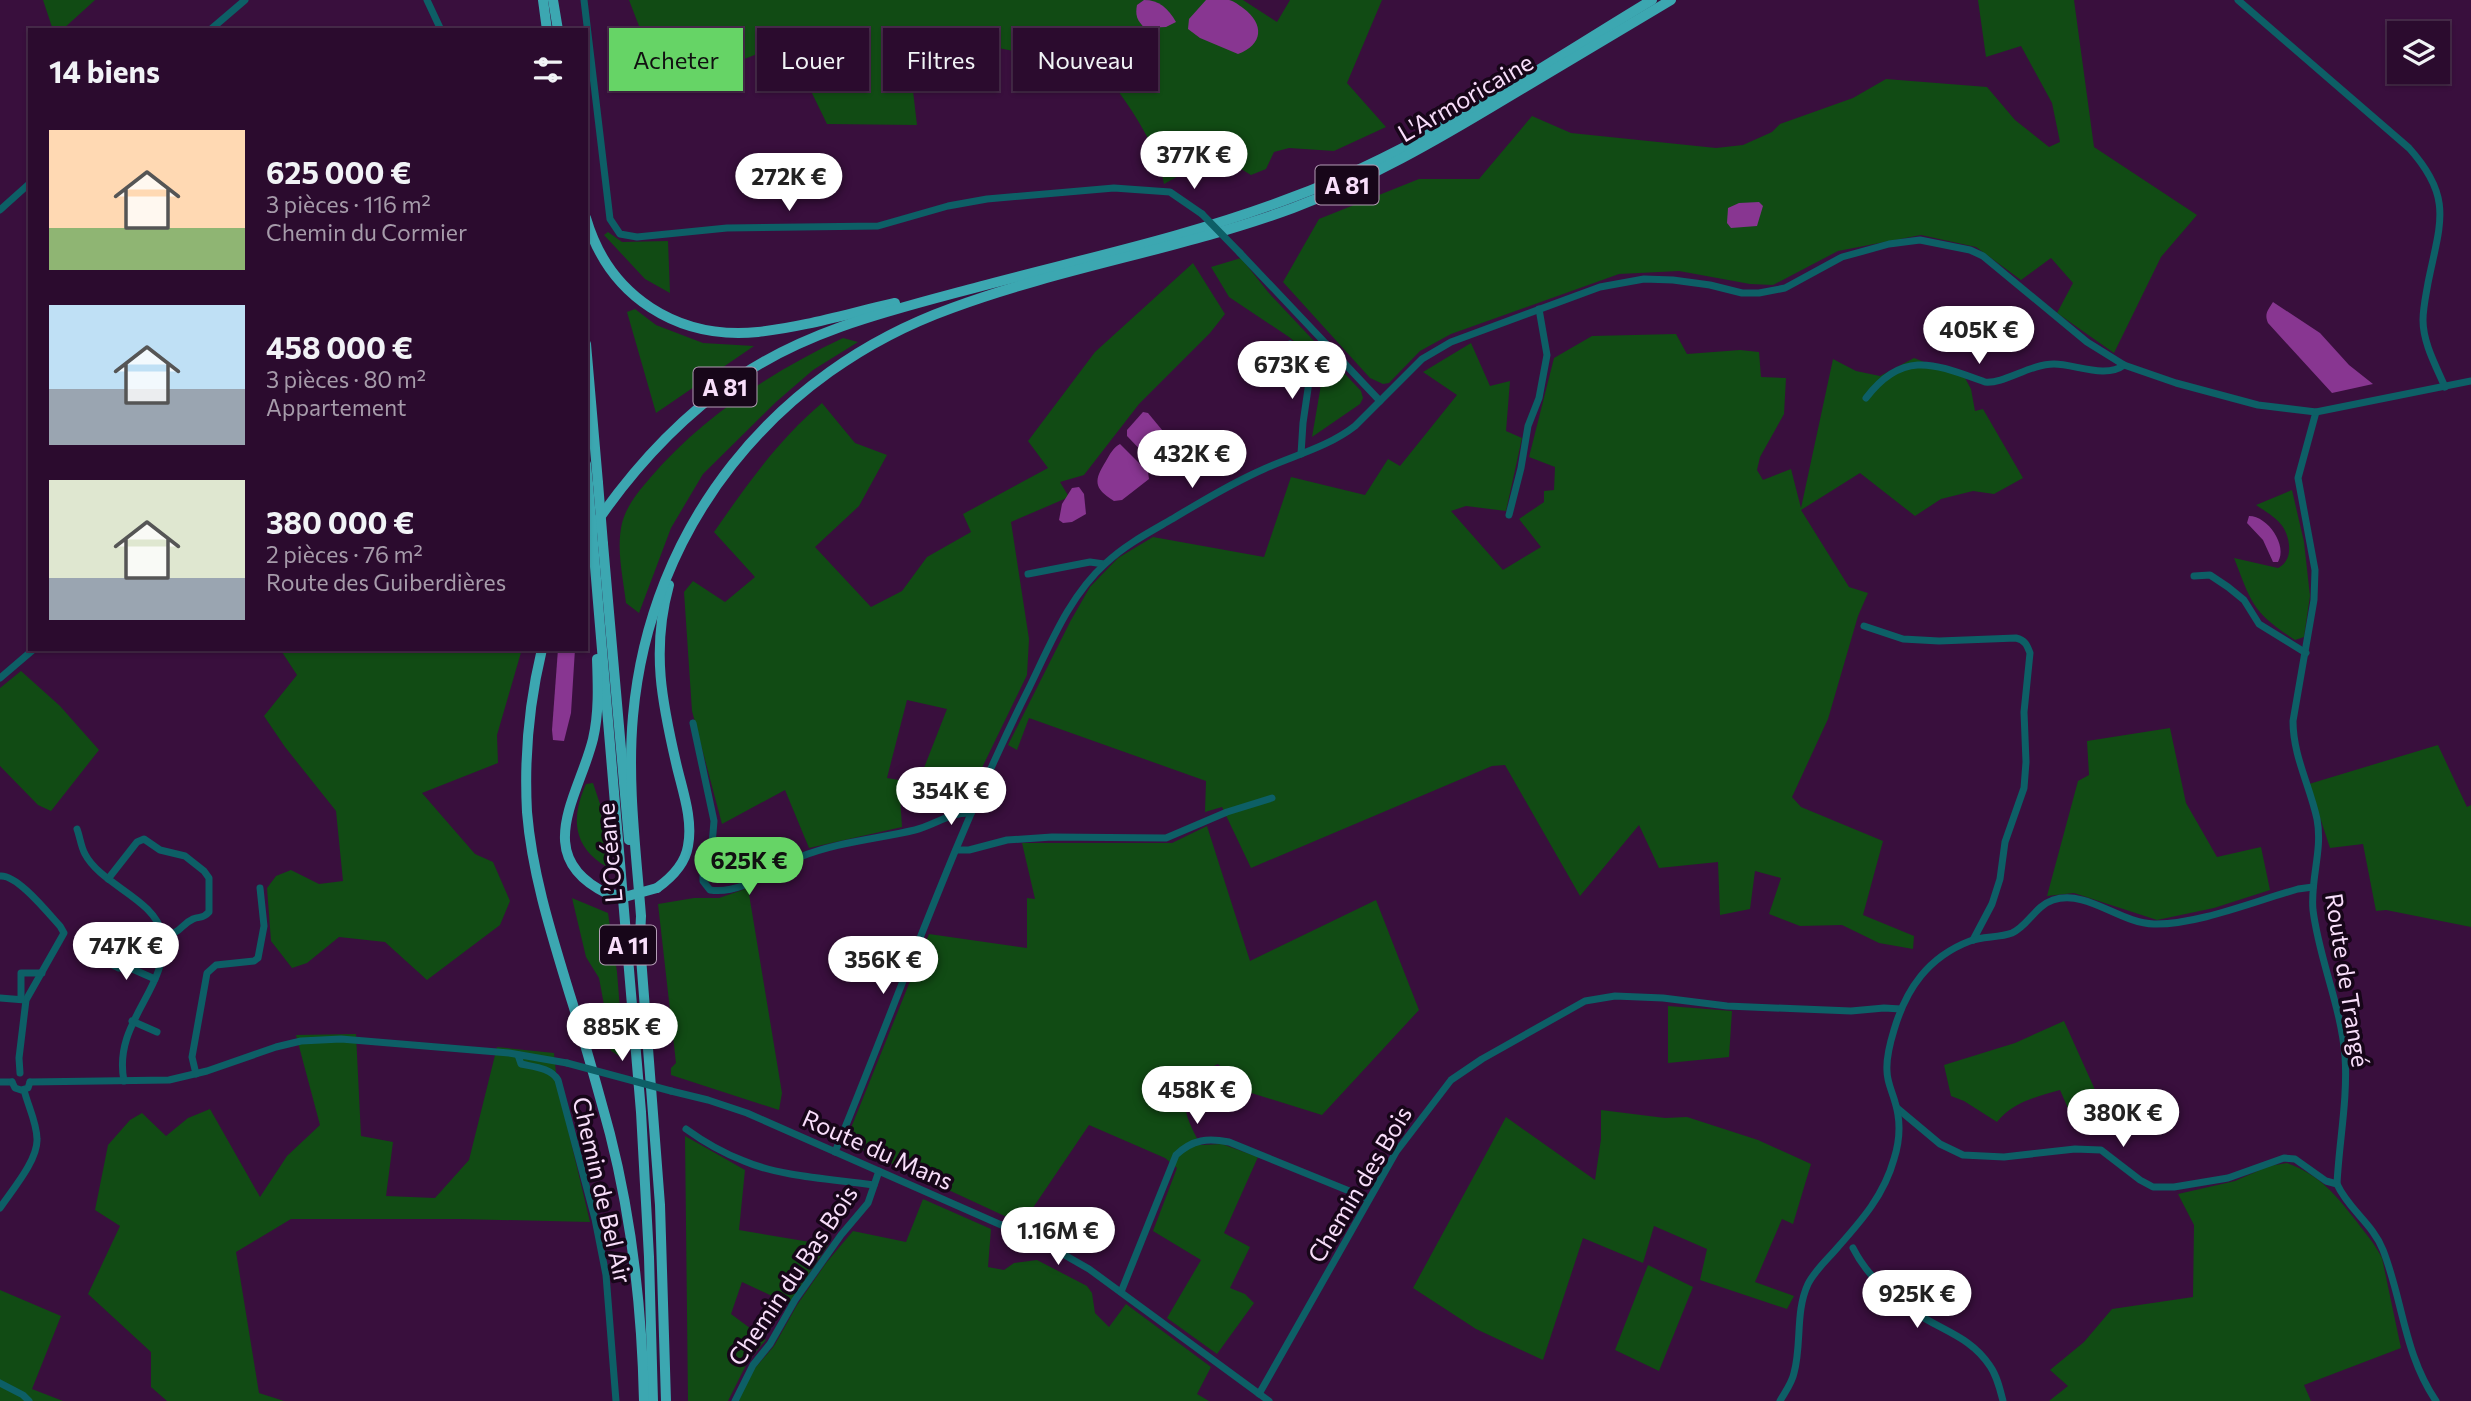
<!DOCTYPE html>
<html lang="fr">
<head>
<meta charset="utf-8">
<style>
	:root { --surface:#2b0b2e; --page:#331436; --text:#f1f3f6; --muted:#a69baa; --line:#472b4a; --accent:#66d466 }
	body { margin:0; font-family:Commissioner,sans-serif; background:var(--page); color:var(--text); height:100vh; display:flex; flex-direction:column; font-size:26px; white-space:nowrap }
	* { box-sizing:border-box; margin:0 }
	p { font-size:23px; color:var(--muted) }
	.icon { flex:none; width:38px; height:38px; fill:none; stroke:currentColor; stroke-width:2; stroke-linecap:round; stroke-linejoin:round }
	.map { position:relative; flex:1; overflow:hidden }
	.sheet { position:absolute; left:28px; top:28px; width:560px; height:623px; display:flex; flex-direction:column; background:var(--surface); border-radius:0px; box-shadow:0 2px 5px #0004,0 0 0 2px var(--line) }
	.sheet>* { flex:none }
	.hud { position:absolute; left:609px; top:28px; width:665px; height:63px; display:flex; gap:14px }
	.tools { position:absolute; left:2387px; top:21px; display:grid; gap:14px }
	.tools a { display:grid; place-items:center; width:63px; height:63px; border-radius:0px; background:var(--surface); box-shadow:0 2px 5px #0004,0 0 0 2px var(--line); font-size:35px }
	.price { position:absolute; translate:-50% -60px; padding:0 16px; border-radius:24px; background:#fff; color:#222; font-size:23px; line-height:46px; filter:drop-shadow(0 2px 4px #0008) }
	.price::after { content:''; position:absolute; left:50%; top:42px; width:21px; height:16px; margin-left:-10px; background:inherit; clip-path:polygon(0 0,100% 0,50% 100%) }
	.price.selected { background:var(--accent); color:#111 }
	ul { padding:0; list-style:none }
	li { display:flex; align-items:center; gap:21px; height:175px; padding:0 21px }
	li span { display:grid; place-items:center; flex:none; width:196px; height:140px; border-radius:0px; color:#555 }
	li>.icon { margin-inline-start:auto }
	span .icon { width:84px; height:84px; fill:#fffc; stroke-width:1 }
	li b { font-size:30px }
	h2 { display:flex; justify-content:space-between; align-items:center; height:84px; padding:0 21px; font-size:30px }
	.pill { padding:0 24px; border-radius:0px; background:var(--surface); box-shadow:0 2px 5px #0004,0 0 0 2px var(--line); font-size:24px; line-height:63px }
	.pill.selected { background:var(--accent); color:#111 }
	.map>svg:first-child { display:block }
</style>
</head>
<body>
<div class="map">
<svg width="2471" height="1401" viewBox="0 0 2471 1401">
	<rect width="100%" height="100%" fill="#390f3d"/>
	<g fill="#114b14">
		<polygon points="43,0 95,0 62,30 53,30"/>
		<path d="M629 0H1243L1277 22 1290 0H1382L1347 83 1386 127 1334 151 1289 148 1274 152 1266 169 1251 175 1228 161 1235 150 1202 133 1192 151 1202 156 1200 164 1164 184C1156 141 1129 106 1103 70L1085 73 1069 42 1032 55 946 37 907 40 917 125 827 124 787 42 664 91Z"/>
		<polygon points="1978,0 2074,0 2094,147 2197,215 2161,257 2114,353 2057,313 2073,283 2051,258 2021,280 1976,247 1921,235 1838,251 1773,285 1750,284 1679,271 1619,274 1451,334 1420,351 1389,383 1383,384 1370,378 1283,282 1319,219 1419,179 1479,179 1532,116 1571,133 1716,148 1743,145 1772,132 1780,124 1853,98 1886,79 1987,87 2015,120 2049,147 2060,142 2052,103 2021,46 1986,57"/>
		<polygon points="608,232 622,242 668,241 670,293 645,279 604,235"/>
		<polygon points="1241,258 1268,292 1361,391 1363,398 1360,404 1312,437 1322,379 1314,358 1289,337 1229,297 1211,267"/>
		<path d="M1193 263 1225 314 1210 333 1139 404 1084 475 1060 482 1069 497 1011 522 1029 639 1027 675 978 776 950 809 922 773 947 709 907 700 887 778 899 780 902 827 809 848 785 790 722 824 692 711 684 592 693 581 725 602 755 577 714 532C746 486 778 440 822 403L855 443 887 455 859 506 815 547 871 607 902 591 927 557 971 532 963 514 1048 468 1028 441 1095 352Z"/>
		<polygon points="635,309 656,325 703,343 754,346 656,413 627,312"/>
		<polygon points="1676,334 1687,354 1740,350 1759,352 1761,377 1786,378 1784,414 1760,457 1757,470 1763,480 1791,469 1801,508 1833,359 1856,371 1880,376 1914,358 1965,378 1971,389 1975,411 1983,409 2023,478 1994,494 1973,491 1941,499 1915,516 1860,473 1801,510 1849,587 1868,593 1858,616 1828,719 1792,797 1801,807 1883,841 1863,915 1914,936 1913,949 1879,943 1842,925 1800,926 1769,914 1781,878 1755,871 1750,909 1720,915 1718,862 1659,868 1639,825 1580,896 1505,765 1492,766 1251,868 1222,807 1205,812 1206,781 1029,718 1017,750 1008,745 1071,620 1090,587 1118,558 1153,537 1264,557 1291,477 1365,495 1388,459 1400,466 1457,395 1423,372 1471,343 1490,386 1510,381 1506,431 1522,438 1506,511 1466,506 1451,511 1503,570 1541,547 1519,519 1544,502 1544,491 1554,490 1555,467 1529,457 1554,358 1592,336"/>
		<path d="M843 338 858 342 813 370 776 402 703 474 671 528 639 613 626 603C623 577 616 549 622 523 627 505 638 492 650 478 702 417 771 372 843 338Z"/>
		<path d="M2292 490 2304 542 2310 596 2304 637 2295 640C2252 612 2252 604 2234 558L2278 568C2293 561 2291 540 2283 527 2277 518 2265 511 2256 505Z"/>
		<polygon points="280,649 522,649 497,735 498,763 422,793 475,854 493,862 510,901 500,925 427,980 385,942 339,937 307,963 292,968 271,941 267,888 276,876 291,870 319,884 343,881 336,811 285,747 264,716 297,675"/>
		<polygon points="21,671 60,706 99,750 51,811 38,805 0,766 0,688"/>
		<polygon points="2170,728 2186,803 2217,857 2261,847 2270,890 2214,908 2157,920 2074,893 2047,896 2078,781 2089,775 2087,741"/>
		<polygon points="2438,745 2467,807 2471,805 2471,927 2386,910 2376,911 2363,844 2330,848 2309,784"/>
		<path d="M593 783 600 804 607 867C572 847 571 817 586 784Z"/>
		<path d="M1207 826 1250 961 1376 900 1419 1010 1322 1115 1245 1091 1218 1064C1207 1069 1192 1075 1187 1087 1179 1105 1192 1130 1201 1145L1222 1144 1258 1157 1224 1233 1250 1247 1230 1288 1245 1294 1254 1303 1217 1354 1167 1318 1201 1260 1153 1231 1177 1168 1165 1158 1089 1125 1022 1224 858 1148 851 1141 849 1133 929 934 1027 948V898L1035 899 1022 843H1172Z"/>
		<polygon points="748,888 782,1093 779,1110 671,1075 671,1068 676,1063 658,904 694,898 719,898"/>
		<polygon points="572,898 608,913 617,972 624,1059 611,1051 602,1027 604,1005 599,978 586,957"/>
		<polygon points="1668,1006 1732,1011 1729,1057 1668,1063"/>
		<path d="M2064 1021 2105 1112 2074 1122 2060 1090C2036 1097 2013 1102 1997 1122L1964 1101 1951 1096 1944 1065 2015 1043Z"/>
		<polygon points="356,1034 361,1136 393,1142 386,1196 435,1198 469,1160 497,1047 554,1053 557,1083 590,1222 460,1219 291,1219 236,1252 259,1393 284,1401 167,1401 151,1387 151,1352 88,1294 120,1226 95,1210 108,1145 130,1120 142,1113 166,1136 188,1118 210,1109 260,1197 287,1156 320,1125 296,1035"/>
		<polygon points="1601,1110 1665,1118 1687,1117 1758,1140 1811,1164 1793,1224 1782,1219 1755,1282 1794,1296 1787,1309 1700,1280 1707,1249 1654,1226 1643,1263 1583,1238 1543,1360 1476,1329 1413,1288 1506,1117 1595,1180 1601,1139"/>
		<polygon points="685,1136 745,1170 739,1230 828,1245 789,1304 742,1282 731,1314 766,1340 748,1361 728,1401 688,1401"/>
		<path d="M2287 1163C2321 1176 2335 1194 2357 1222 2366 1234 2375 1244 2382 1258L2401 1348 2304 1385 2311 1401H2049L2068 1386 2050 1370 2084 1342 2112 1309 2193 1297 2194 1225 2178 1194 2235 1181 2269 1166Z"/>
		<polygon points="923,1199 991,1229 988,1267 1004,1270 1014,1263 1037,1260 1087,1286 1092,1293 1095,1313 1109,1327 1126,1304 1211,1367 1197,1394 1209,1401 738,1401 755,1368 774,1346 797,1305 826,1263 853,1231 906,1242"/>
		<polygon points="1648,1265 1693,1287 1659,1371 1615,1350"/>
		<polygon points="0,1290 61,1316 32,1389 63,1401 0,1401"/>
	</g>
	<g fill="#883691">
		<path d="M1144 0C1159 0 1168 8 1176 22L1166 27 1145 28C1137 21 1135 15 1137 5Z"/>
		<path d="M1206 0C1213 0 1222 0 1229 0 1234 1 1239 5 1243 8 1265 24 1263 45 1238 54L1200 38 1188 29 1189 19Z"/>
		<polygon points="920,46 960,46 962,49 960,64 942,63 920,67 911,59 914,50"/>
		<polygon points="1065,52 1068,52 1073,61 1071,69 1039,76 1033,72 1034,68"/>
		<polygon points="1759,202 1763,206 1757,226 1731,228 1727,223 1728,208 1739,203"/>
		<path d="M2273 302 2320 333 2349 365 2373 384 2332 393 2268 323C2264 314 2268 310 2273 302Z"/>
		<polygon points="1143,412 1148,413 1172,442 1157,461 1152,462 1127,436 1127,430"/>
		<path d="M1120 444 1148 472 1149 479 1122 500 1114 501C1093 488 1094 480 1106 461 1110 454 1113 448 1120 444Z"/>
		<polygon points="1079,487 1084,494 1086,514 1072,522 1063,523 1059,520 1062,504 1072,488"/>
		<path d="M2249 516C2268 516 2288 546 2278 562H2273L2263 540 2247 523Z"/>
		<polygon points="558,649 575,649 571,713 564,741 553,740 552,730"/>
	</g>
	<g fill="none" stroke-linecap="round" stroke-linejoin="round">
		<g stroke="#0d5f66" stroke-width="7">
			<polyline points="427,0 441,30"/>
			<polyline points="584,0 610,219 620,234 637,237 727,228 878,226 948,206 987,199 1114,188 1170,192 1202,214"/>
			<path d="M2238 0 2409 148C2454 198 2440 223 2428 283 2426 295 2423 308 2423 320 2423 343 2436 366 2445 387"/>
			<polyline points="210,30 245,0"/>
			<polyline points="0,210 30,183"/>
			<polyline points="1240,253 1380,401"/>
			<polyline points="1290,344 1303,359 1310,375 1303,423 1301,454"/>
			<path d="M1866 398C1903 349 1935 364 1985 382 2004 384 2030 364 2054 364 2075 364 2106 379 2124 365"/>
			<path d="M2316 412 2298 478 2315 570 2314 600 2293 721C2293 756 2310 786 2317 819 2323 850 2310 880 2313 910 2319 959 2341 1006 2345 1056 2348 1099 2339 1142 2337 1184 2348 1209 2373 1224 2383 1250 2403 1301 2404 1354 2436 1401"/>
			<polyline points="1509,515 1521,468 1528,426 1539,398 1547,355 1539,309"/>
			<polyline points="1028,574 1090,562 1104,564"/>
			<polyline points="2194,576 2210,575 2228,587 2244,600 2259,624 2306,653"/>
			<path d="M1864 626 1903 639 1939 641 2016 638C2025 640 2027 645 2030 653L2024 712 2026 762 2024 788 2005 842 2000 879 1992 904 1973 940"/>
			<polyline points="0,678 34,649"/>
			<path d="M693 723 714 821 712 845 703 874V881L710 890C741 895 773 869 800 857 837 842 877 839 915 830 935 825 950 812 971 813"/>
			<path d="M77 829C80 837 81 847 85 854 101 885 155 899 162 934 171 988 112 1021 124 1081"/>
			<polyline points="956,850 969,850 1007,840 1052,837 1166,838 1227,812 1272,798"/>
			<path d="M0 876C17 874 48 913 60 926L64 933 26 1000 19 1058 20 1073"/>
			<path d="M108 879 137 842 144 839 160 850 185 856 204 871 209 878V912C203 919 200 916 193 919 178 926 184 933 162 935"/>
			<polyline points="107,962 119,968 130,968 155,979"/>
			<polyline points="0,998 25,1000"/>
			<polyline points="21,999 21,973 42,973"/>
			<polyline points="132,1021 157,1032"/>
			<path d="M518 1055 521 1064C535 1067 551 1068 558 1080L595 1219 606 1275 616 1401"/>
			<polyline points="196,1074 192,1057 207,973 216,965 254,961 258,958 264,926 260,888"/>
			<polyline points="0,1082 12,1082"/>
			<polyline points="12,1082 15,1088 21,1090 28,1088 30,1082"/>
			<polyline points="30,1082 169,1080 207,1071 276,1047 301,1041 341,1039 509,1053 567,1063"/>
			<polyline points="671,1091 708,1100 747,1113 1049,1246 1089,1269 1269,1401"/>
			<polyline points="1897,1108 1940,1144 1963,1155 2004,1157 2075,1149 2101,1150 2140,1180 2153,1187 2174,1187 2228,1178 2284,1158 2295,1159 2326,1181 2337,1184"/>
			<path d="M686 1129C704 1142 723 1153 744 1161 781 1177 833 1179 874 1185"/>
			<path d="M835 1152C899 997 954 838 1029 688 1050 645 1069 596 1106 563 1124 546 1146 534 1167 522 1199 503 1230 484 1264 469 1295 455 1328 447 1355 426L1422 359 1451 342 1600 287 1644 279 1673 280 1710 285 1742 293H1759L1785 288 1842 257 1889 244 1920 240 1970 250 1983 256 2087 342 2124 365 2176 383 2258 405 2316 412 2471 381"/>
			<path d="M0 1208C12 1190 38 1160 37 1139 37 1123 28 1106 24 1090"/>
			<path d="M1853 1248C1866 1274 1891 1298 1916 1313 1943 1331 1971 1337 1990 1366 1997 1376 2000 1389 2003 1401"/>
			<path d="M1121 1292 1176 1155C1193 1139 1208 1138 1229 1142L1369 1199"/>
			<polyline points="0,1383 23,1395 29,1401"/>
			<polyline points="1259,1394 1396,1152 1451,1080 1482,1059 1585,1001 1615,996 1663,998 1727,1006 1851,1011 1884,1008 1901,1009"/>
			<polyline points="735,1401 753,1365 770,1344 795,1300 841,1235 868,1203 879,1171"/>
			<path d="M1780 1401C1785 1392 1792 1383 1794 1373 1802 1344 1795 1312 1808 1284 1815 1270 1828 1259 1838 1247 1862 1220 1884 1195 1894 1159 1900 1140 1901 1121 1895 1102 1892 1091 1887 1082 1887 1071 1886 1057 1890 1043 1894 1030 1906 989 1928 957 1970 941 1983 936 1999 938 2012 933 2028 926 2035 906 2053 900 2087 889 2119 923 2154 924 2197 925 2255 901 2298 889L2313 887"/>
		</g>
		<g stroke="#3ca7b1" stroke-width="10">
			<polyline points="543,0 547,30"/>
			<polyline points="553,0 558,30"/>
			<path d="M586 218C609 297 678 340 758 332 804 327 850 313 895 303"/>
			<polyline points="586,344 598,483"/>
			<polyline points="586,464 588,484"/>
			<polyline points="592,531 641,1112 649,1257 653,1401"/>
			<path d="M586 538C627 475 674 422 736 379 804 332 884 312 963 291 1073 261 1186 238 1293 197 1420 150 1536 70 1652 0"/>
			<polyline points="603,544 629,840"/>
			<path d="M542 649C529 703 524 756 527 812 532 873 551 933 569 992 584 1039 597 1086 610 1134 632 1220 642 1312 644 1401"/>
			<path d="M597 659C598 686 599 713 593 739 579 796 530 857 608 894"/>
			<path d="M657 888C671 878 685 865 688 846 693 820 683 792 677 767 662 703 651 650 669 585"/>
			<polyline points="639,931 660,1205 666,1401"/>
			<path d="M640 936 641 916C636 850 627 782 633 716 650 526 774 372 952 308 1063 267 1182 249 1293 208 1368 180 1437 140 1505 99 1561 66 1616 33 1671 0"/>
		</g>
		<g stroke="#0d5f66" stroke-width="7">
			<polyline points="1202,214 1240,253"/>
			<polyline points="567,1063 671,1091"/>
		</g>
		<g stroke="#3ca7b1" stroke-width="10">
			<polyline points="598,483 603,544"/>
			<polyline points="588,484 592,531"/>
			<polyline points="608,894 628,896 657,888"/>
		</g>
	</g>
	<g text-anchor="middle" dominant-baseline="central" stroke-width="7" stroke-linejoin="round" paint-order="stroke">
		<g fill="#170619" stroke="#b49db6" stroke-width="2">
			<rect x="1315.5" y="165.5" width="63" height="39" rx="5"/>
			<rect x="693.5" y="367.5" width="63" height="39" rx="5"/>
			<rect x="600" y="925.5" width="56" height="39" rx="5"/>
		</g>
		<g font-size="23" font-weight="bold" fill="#f8defa">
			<text x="1347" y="185">A 81</text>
			<text x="725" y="387">A 81</text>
			<text x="628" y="945">A 11</text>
		</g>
		<g font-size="24" fill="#f8defa" stroke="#170619">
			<text transform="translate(1465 97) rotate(-30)">L'Armoricaine</text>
			<text transform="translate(609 853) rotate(-95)">L’Océane</text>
			<text transform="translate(2348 980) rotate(81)">Route de Trangé</text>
			<text transform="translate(878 1149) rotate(24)">Route du Mans</text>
			<text transform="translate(1359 1184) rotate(-59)">Chemin des Bois</text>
			<text transform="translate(603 1190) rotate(77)">Chemin de Bel Air</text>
			<text transform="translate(792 1275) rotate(-56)">Chemin du Bas Bois</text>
		</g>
	</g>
</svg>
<div class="tools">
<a><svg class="icon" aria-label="layers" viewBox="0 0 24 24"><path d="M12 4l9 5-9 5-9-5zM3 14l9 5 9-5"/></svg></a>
</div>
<b class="price" style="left:1194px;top:191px">377K €</b>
<b class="price" style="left:789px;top:213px">272K €</b>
<b class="price" style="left:1979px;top:366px">405K €</b>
<b class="price" style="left:1292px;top:401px">673K €</b>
<b class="price" style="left:1192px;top:490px">432K €</b>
<b class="price" style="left:951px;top:827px">354K €</b>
<b class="price selected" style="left:749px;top:897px">625K €</b>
<b class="price" style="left:126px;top:982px">747K €</b>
<b class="price" style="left:883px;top:996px">356K €</b>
<b class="price" style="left:622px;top:1063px">885K €</b>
<b class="price" style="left:1197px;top:1126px">458K €</b>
<b class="price" style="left:2123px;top:1149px">380K €</b>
<b class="price" style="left:1058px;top:1267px">1.16M €</b>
<b class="price" style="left:1917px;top:1330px">925K €</b>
<div class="hud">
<a class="pill selected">Acheter</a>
<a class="pill">Louer</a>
<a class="pill">Filtres</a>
<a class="pill">Nouveau</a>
</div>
<section class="sheet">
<h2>14 biens<svg class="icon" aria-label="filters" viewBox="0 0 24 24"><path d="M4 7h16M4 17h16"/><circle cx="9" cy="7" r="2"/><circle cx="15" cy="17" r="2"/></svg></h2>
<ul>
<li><span style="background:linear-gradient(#ffd9b3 70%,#8fb573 0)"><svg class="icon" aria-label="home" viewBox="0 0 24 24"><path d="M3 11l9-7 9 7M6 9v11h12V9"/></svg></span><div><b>625 000 €</b><p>3 pièces · 116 m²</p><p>Chemin du Cormier</p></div></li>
<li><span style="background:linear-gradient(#bfe0f5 60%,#9aa5b1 0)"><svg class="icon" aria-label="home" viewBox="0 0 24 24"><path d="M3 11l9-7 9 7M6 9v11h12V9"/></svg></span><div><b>458 000 €</b><p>3 pièces · 80 m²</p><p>Appartement</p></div></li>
<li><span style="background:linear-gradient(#dfe7d0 70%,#9aa5b1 0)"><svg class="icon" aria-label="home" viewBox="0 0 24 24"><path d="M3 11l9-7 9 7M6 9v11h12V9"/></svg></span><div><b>380 000 €</b><p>2 pièces · 76 m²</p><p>Route des Guiberdières</p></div></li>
</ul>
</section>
</div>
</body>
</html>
